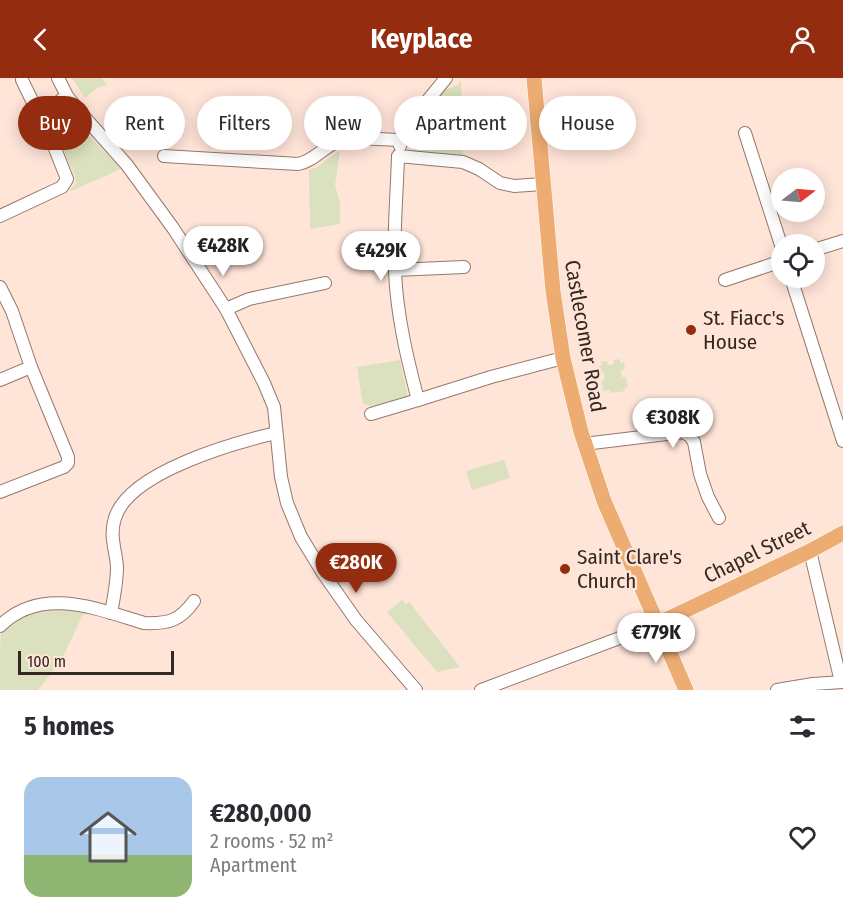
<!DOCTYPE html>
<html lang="en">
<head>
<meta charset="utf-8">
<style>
	:root { --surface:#fff; --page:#f2f2f3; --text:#2b2b33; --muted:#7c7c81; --accent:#942d10 }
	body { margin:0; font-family:"Fira Sans Condensed",sans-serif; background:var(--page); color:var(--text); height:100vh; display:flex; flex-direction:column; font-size:22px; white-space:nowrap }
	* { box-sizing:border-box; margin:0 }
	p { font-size:20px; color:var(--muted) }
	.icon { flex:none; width:33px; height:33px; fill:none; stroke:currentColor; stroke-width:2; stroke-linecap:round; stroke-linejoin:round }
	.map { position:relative; height:612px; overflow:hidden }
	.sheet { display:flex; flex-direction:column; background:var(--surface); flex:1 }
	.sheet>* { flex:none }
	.banner { position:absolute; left:18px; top:18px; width:807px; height:54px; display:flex; gap:12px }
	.needle { width:39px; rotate:74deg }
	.tools { position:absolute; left:771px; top:90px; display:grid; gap:12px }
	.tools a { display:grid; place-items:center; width:54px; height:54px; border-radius:50%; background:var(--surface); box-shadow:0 3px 15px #0003; font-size:30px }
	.scale { position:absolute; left:18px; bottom:15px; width:156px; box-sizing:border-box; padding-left:6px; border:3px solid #352823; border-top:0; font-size:16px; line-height:21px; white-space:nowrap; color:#352823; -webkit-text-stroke:4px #ffe4d8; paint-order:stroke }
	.price { position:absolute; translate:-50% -51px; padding:0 14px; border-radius:21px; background:#fff; color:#222; font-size:20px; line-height:39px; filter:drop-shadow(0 2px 3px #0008) }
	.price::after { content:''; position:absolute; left:50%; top:36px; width:18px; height:14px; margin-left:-9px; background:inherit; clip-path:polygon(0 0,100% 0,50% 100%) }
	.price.selected { background:var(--accent); color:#fff }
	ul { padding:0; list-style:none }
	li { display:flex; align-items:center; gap:18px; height:150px; padding:0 24px }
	li span { display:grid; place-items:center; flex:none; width:168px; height:120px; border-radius:18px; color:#555 }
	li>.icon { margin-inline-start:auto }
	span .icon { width:72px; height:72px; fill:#fffc; stroke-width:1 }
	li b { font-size:26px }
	h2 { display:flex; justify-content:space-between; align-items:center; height:72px; padding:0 24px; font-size:26px }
	.tag { padding:0 21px; border-radius:27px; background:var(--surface); box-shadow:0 3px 15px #0003; font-size:21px; line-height:54px }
	.tag.selected { background:var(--accent); color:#fff }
	header { display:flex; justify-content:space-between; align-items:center; height:78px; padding:0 24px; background:var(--accent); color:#fff; font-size:27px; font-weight:700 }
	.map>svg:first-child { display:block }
</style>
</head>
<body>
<header><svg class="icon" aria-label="back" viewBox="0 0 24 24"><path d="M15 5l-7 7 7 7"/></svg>Keyplace<svg class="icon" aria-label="person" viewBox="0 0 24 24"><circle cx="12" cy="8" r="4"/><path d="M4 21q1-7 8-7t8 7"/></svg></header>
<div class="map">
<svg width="843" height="612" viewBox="0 0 843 612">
	<rect width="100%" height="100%" fill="#ffe4d8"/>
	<g fill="#dbe0be">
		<polygon points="72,0 102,0 107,7 97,10 85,20"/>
		<path d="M461 3 463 78 415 73C412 70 409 65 410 60 411 52 438 16 445 12 451 9 456 10 461 3Z"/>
		<polygon points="55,37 71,39 121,91 69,114 76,105 75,98 52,47 52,40"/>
		<polygon points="340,72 335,107 340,125 340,146 310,151 309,92 317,89"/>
		<polygon points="620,281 620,285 624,284 625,291 621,292 622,299 626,299 628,309 624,310 625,313 611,315 610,312 603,313 602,303 605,302 604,295 601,295 599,288 602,287 601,284 607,283 608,287 614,286 614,282"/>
		<polygon points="400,282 408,320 378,329 363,326 357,289"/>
		<polygon points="504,382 510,400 472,412 466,393"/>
		<polygon points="402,522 406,526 409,524 460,589 437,594 387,534"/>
		<path d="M51 529 93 532 82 538 61 583 38 612H0C0 600 0 563 1 555 10 538 35 534 51 529Z"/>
	</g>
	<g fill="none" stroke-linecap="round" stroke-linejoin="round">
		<g stroke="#96786b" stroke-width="14">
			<g id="minor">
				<polyline points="58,0 67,18 79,33 127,87 173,150 226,231 264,305 274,329 281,399 287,425 301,459 323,495 356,542 416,612"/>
				<polyline points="39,38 67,18"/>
				<polyline points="745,55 782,170"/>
				<polyline points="400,68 407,48 446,0"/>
				<path d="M164 78 298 86C313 83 321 72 334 65 350 57 382 62 400 62"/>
				<path d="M543 106 514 108 500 105 479 91 463 84 398 78C397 116 393 156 395 194 397 238 407 280 418 322L491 299 563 280"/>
				<polyline points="0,138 62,109 67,101 54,68 22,2"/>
				<polyline points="814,172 843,163"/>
				<polyline points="395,192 464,189"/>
				<polyline points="791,200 843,363"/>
				<polyline points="725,202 782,183"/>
				<polyline points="0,209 12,233 31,289 68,379 68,385 64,389 0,414"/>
				<polyline points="226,231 249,221 325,205"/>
				<polyline points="0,302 31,289"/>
				<polyline points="371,336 418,322"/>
				<polyline points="584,366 683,354 690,358 694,364 700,396 708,419 719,440"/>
				<polyline points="810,473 841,604"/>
				<path d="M111 535C114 519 117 505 117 489 116 472 109 458 115 440 129 394 234 365 276 355"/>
				<path d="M0 548C41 507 97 531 144 545 168 546 180 543 194 523"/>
				<polyline points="481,612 657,546"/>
				<polyline points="777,612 813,606 843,604"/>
			</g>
		</g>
		<g stroke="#fff" stroke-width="16">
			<g id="major">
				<polyline points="534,0 553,213 563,280 581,354 604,423 686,612"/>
				<polyline points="657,546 810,473 843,455"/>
			</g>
		</g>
		<use href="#minor" stroke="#fff" stroke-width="12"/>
		<use href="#major" stroke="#edac71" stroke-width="15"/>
	</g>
	<g fill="#942d10" stroke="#ffe4d8" stroke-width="2">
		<circle cx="691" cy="252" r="6"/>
		<circle cx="565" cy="491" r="6"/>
	</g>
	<g text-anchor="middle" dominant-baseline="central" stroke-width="5" stroke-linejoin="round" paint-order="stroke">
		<g font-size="21" fill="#352823" stroke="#ffe4d8" text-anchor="start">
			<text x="703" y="240">St. Fiacc's<tspan x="703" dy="24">House</tspan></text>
			<text x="577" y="479">Saint Clare's<tspan x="577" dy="24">Church</tspan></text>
		</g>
		<g font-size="21" fill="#352823" stroke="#ffe4d8">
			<text transform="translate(585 258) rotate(80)">Castlecomer Road</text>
			<text transform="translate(757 474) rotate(-26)">Chapel Street</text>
		</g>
	</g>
</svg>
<div class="tools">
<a><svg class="needle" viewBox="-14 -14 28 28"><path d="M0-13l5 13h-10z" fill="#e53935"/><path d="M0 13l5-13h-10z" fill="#7c7c81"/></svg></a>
<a><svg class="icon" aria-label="locate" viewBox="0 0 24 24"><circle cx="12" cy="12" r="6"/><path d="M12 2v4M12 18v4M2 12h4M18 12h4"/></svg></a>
</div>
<div class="scale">100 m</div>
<b class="price" style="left:223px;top:199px">€428K</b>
<b class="price" style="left:381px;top:204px">€429K</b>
<b class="price" style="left:673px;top:371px">€308K</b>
<b class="price selected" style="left:356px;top:516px">€280K</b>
<b class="price" style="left:656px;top:586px">€779K</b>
<div class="banner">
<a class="tag selected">Buy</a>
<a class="tag">Rent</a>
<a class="tag">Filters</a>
<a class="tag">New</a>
<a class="tag">Apartment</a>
<a class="tag">House</a>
</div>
</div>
<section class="sheet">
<h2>5 homes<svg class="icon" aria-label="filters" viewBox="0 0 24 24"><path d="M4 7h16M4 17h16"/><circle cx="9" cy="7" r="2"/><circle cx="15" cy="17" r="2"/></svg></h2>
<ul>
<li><span style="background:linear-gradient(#a9c7e8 65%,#8fb573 0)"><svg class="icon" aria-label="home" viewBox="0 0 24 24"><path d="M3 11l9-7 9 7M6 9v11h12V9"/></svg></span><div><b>€280,000</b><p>2 rooms · 52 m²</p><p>Apartment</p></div><svg class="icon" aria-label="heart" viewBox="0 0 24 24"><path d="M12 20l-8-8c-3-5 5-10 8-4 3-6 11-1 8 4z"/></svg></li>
</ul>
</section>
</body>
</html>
